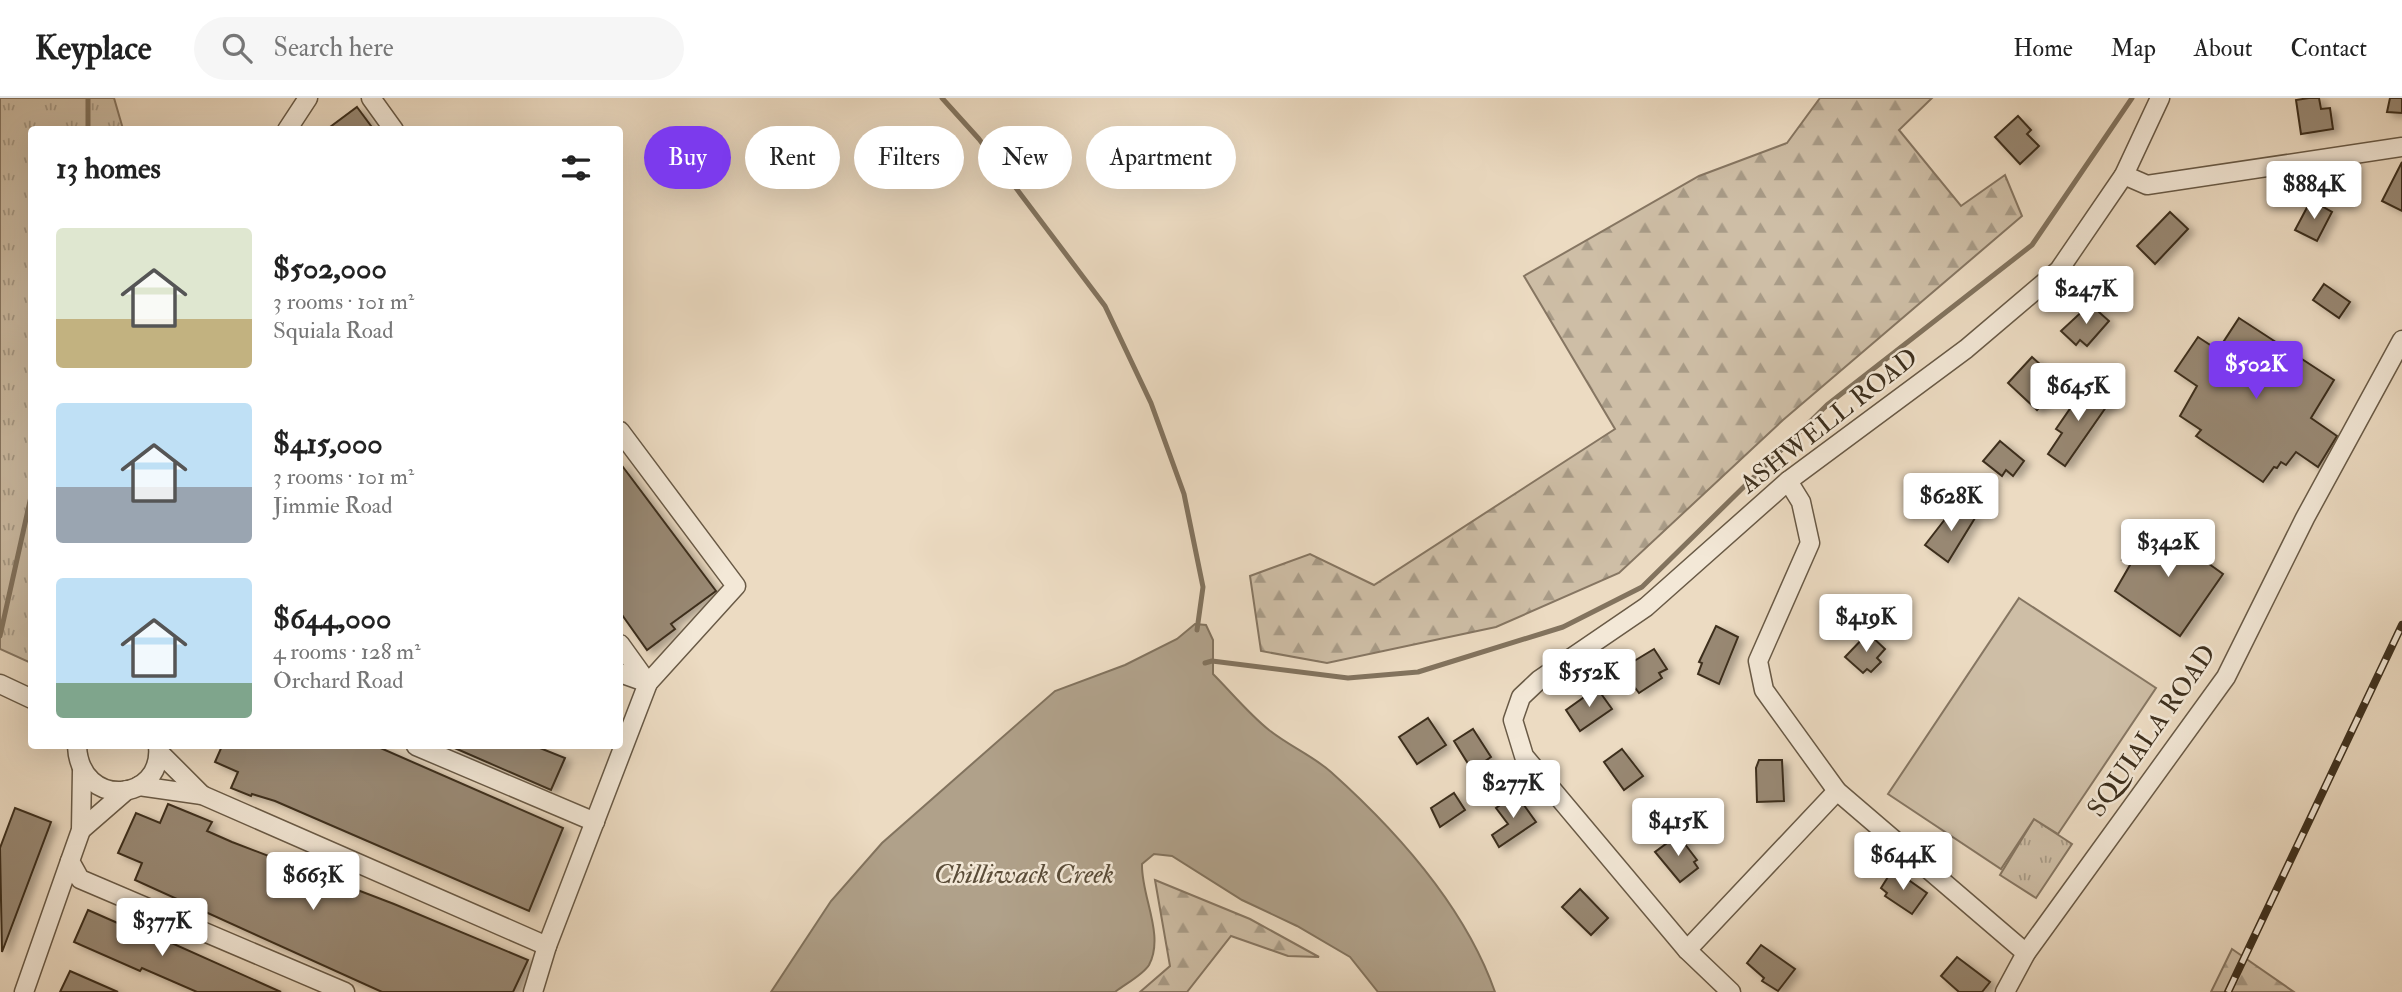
<!DOCTYPE html>
<html lang="en">
<head>
<meta charset="utf-8">
<style>
	:root { --surface:#fff; --page:#f6f6f6; --text:#222; --muted:#767676; --line:#e0e0e0; --accent:#7c3aed }
	body { margin:0; font-family:"IM FELL Double Pica",serif; background:var(--page); color:var(--text); height:100vh; display:flex; flex-direction:column; font-size:26px; white-space:nowrap }
	* { box-sizing:border-box; margin:0 }
	p { font-size:23px; color:var(--muted) }
	.icon { flex:none; width:38px; height:38px; fill:none; stroke:currentColor; stroke-width:2; stroke-linecap:round; stroke-linejoin:round }
	.map { position:relative; flex:1; overflow:hidden }
	.side { position:absolute; left:28px; top:28px; width:595px; height:623px; display:flex; flex-direction:column; background:var(--surface); border-radius:7px; box-shadow:0 7px 28px #0002 }
	.side>* { flex:none }
	.top-card { position:absolute; left:644px; top:28px; width:665px; height:63px; display:flex; gap:14px }
	.price { position:absolute; translate:-50% -60px; padding:0 16px; border-radius:7px; background:#fff; color:#222; font-size:23px; line-height:46px; filter:drop-shadow(0 2px 4px #0008) }
	.price::after { content:''; position:absolute; left:50%; top:42px; width:21px; height:16px; margin-left:-10px; background:inherit; clip-path:polygon(0 0,100% 0,50% 100%) }
	.price.current { background:var(--accent); color:#fff }
	ul { padding:0; list-style:none }
	li { display:flex; align-items:center; gap:21px; height:175px; padding:0 28px }
	li span { display:grid; place-items:center; flex:none; width:196px; height:140px; border-radius:7px; color:#555 }
	li>.icon { margin-inline-start:auto }
	span .icon { width:84px; height:84px; fill:#fffc; stroke-width:1 }
	li b { font-size:30px }
	h2 { display:flex; justify-content:space-between; align-items:center; height:84px; padding:0 28px; font-size:30px }
	.chip { padding:0 24px; border-radius:32px; background:var(--surface); box-shadow:0 7px 28px #0002; font-size:24px; line-height:63px }
	.chip.current { background:var(--accent); color:#fff }
	header { display:flex; align-items:center; gap:42px; box-sizing:border-box; height:98px; padding:0 35px; background:var(--surface); border-bottom:2px solid var(--line) }
	header strong { font-size:33px }
	nav { display:flex; gap:38px; margin-inline-start:auto; font-size:24px }
	.search { width:490px; height:63px; background:var(--page); display:flex; align-items:center; gap:18px; box-sizing:border-box; padding:0 24px; border-radius:38px; color:var(--muted); font-size:26px }
	.map>svg:first-child { display:block }
</style>
</head>
<body>
<header>
<strong>Keyplace</strong>
<div class="search"><svg class="icon" aria-label="search" viewBox="0 0 24 24"><circle cx="10" cy="10" r="6"/><path d="M15 15l6 6"/></svg>Search here</div>
<nav><a>Home</a><a>Map</a><a>About</a><a>Contact</a></nav>
</header>
<div class="map">
<svg width="2402" height="894" viewBox="0 0 2402 894">
	<defs>
		<pattern id="forest-firs" width="22" height="20" patternUnits="userSpaceOnUse" patternTransform="scale(1.75)"><rect width="22" height="20" fill="#cebea6"/><path d="M5 1l3.5 6h-7zM16 11l3.5 6h-7z" fill="#a89b87"/></pattern>
		<pattern id="park-tufts" width="24" height="20" patternUnits="userSpaceOnUse" patternTransform="scale(1.75)"><rect width="24" height="20" fill="#cebea6"/><path d="M3 7l-1-3M5 7V3M7 7l1-3M15 17l-1-3M17 17v-4M19 17l1-3" fill="none" stroke="#a89b87"/></pattern>
		<filter id="shadow"><feDropShadow dx="6" dy="3.5" stdDeviation="3.5" flood-color="#0004"/></filter>
	</defs>
	<rect width="100%" height="100%" fill="#ecdbc2"/>
	<filter id="stains"><feTurbulence type="fractalNoise" baseFrequency=".00286" numOctaves="4"/><feColorMatrix values="0 0 0 0 .2 0 0 0 0 .09 0 0 0 0 .02 0 0 0 .5 -.17"/></filter>
	<radialGradient id="worn" r=".72"><stop offset=".6" stop-color="#630" stop-opacity="0"/><stop offset="1" stop-color="#630" stop-opacity=".3"/></radialGradient>
	<g fill="url(#forest-firs)" stroke="#867662" stroke-width="2">
		<polygon points="1820,0 1932,0 1899,32 1961,108 2005,77 2022,118 1783,322 1619,475 1496,529 1327,565 1261,553 1250,478 1310,456 1374,487 1615,331 1524,178 1699,78 1787,45"/>
		<polygon points="1155,782 1250,821 1319,859 1288,858 1231,838 1187,894 1140,894 1170,868"/>
		<polygon points="2232,851 2294,894 2211,894"/>
	</g>
	<g fill="url(#park-tufts)" stroke="#867662" stroke-width="2">
		<polygon points="0,0 114,0 123,31 32,32 31,565 0,551"/>
		<polygon points="2034,721 2072,746 2036,800 2000,777"/>
	</g>
	<polygon fill="#cebea6" stroke="#867662" stroke-width="2" points="2019,500 2156,590 2058,736 2034,721 2001,771 1888,696"/>
	<path fill="#b0a18a" stroke="#82735e" stroke-width="2" d="M1195 526 1206 527 1213 542V576C1231 594 1249 616 1269 632 1289 648 1313 658 1331 674 1398 734 1465 809 1495 894H1378L1350 859 1297 828 1242 802 1172 758 1154 756 1142 766C1141 798 1165 837 1149 867 1143 877 1125 886 1115 894H771L831 803 882 745 1055 593 1125 567 1177 541Z"/>
	<g fill="none" stroke-linecap="round" stroke-linejoin="round">
		<g stroke="#82735e" stroke-width="5">
			<polyline points="88,0 88,32"/>
			<polyline points="942,0 979,41 1105,208 1151,305 1184,396 1203,489 1197,532"/>
			<polyline points="0,538 32,394"/>
			<polyline points="1205,565 1212,563 1348,580 1418,574 1563,529 1642,489 1827,307 2032,147 2132,0"/>
		</g>
	</g>
	<g fill="#988873" stroke="#3d2f1d" stroke-width="2" filter="url(#shadow)">
		<polygon points="2309,0 2319,0 2321,11 2330,10 2333,31 2301,36 2296,2"/>
		<polygon points="2390,0 2402,0 2402,15 2387,14"/>
		<polygon points="357,9 374,32 326,32"/>
		<polygon points="2018,18 2031,32 2027,36 2039,48 2020,66 1995,39"/>
		<polygon points="2402,64 2402,113 2382,103"/>
		<polygon points="2311,102 2332,114 2317,143 2295,132"/>
		<polygon points="2170,114 2188,131 2155,166 2137,148"/>
		<polygon points="2324,186 2350,204 2339,220 2313,202"/>
		<polygon points="2090,206 2109,223 2087,248 2080,242 2076,247 2061,233"/>
		<polygon points="2239,220 2334,282 2311,320 2337,338 2318,369 2296,354 2286,367 2281,364 2277,370 2274,369 2263,384 2196,338 2201,332 2180,318 2197,288 2175,273 2198,239 2218,252"/>
		<polygon points="2032,259 2061,285 2037,312 2008,285"/>
		<polygon points="2087,286 2111,302 2065,368 2048,356 2062,335 2056,331"/>
		<polygon points="2000,343 2024,363 2013,378 2006,372 2002,378 1983,363"/>
		<polygon points="620,365 716,493 671,526 675,531 647,552 620,514"/>
		<polygon points="1956,407 1975,420 1948,464 1925,447"/>
		<polygon points="2155,430 2181,448 2188,438 2204,449 2198,458 2223,476 2180,538 2115,493 2130,467 2122,462 2141,434 2149,439"/>
		<polygon points="1716,528 1738,539 1719,586 1698,576 1702,565 1699,564"/>
		<polygon points="1868,535 1885,551 1877,560 1881,564 1871,574 1867,571 1863,575 1845,559"/>
		<polygon points="1654,551 1667,571 1659,575 1662,580 1639,595 1621,571"/>
		<polygon points="1597,590 1612,611 1580,633 1566,612"/>
		<polygon points="1428,620 1446,647 1417,666 1399,639"/>
		<polygon points="1473,631 1491,659 1472,672 1454,643"/>
		<polygon points="222,648 376,648 563,730 529,813 275,703 252,696 251,698 231,690 238,674 215,664"/>
		<polygon points="450,648 535,648 565,660 551,692"/>
		<polygon points="1622,651 1643,678 1624,692 1604,664"/>
		<polygon points="1759,662 1782,662 1784,703 1757,704 1756,670"/>
		<polygon points="1454,695 1465,712 1440,729 1431,710"/>
		<polygon points="1516,696 1536,724 1499,749 1492,737 1508,726 1496,710"/>
		<polygon points="168,706 212,724 207,733 232,744 394,806 528,862 513,894 382,894 135,782 142,765 118,755 136,715 160,725"/>
		<polygon points="15,710 51,724 2,854 0,750"/>
		<polygon points="1678,737 1697,762 1694,764 1698,770 1680,784 1655,754"/>
		<polygon points="1893,771 1927,795 1912,816 1885,798 1887,795 1881,790"/>
		<polygon points="1580,791 1608,820 1591,837 1562,809"/>
		<polygon points="88,812 163,845 165,842 281,894 197,894 142,870 140,873 74,844"/>
		<polygon points="1761,847 1795,871 1778,893 1762,883 1764,880 1747,865"/>
		<polygon points="1957,859 1990,884 1982,894 1959,894 1941,878"/>
		<polygon points="70,873 118,894 60,894"/>
	</g>
	<g fill="none" stroke-linecap="round" stroke-linejoin="round">
		<g stroke="#695a46" stroke-width="21">
			<g id="minor">
				<polyline points="371,0 394,32"/>
				<polyline points="287,32 308,0"/>
				<polyline points="2124,77 2147,87 2402,49"/>
				<polyline points="1788,383 1801,404 1810,445 1758,563 1764,592 1837,693 2026,855"/>
				<polyline points="620,546 648,585"/>
				<polyline points="620,575 648,585"/>
				<polyline points="0,586 32,601"/>
				<path d="M77 648C80 712 164 704 158 648"/>
				<polyline points="416,648 595,724"/>
				<polyline points="159,654 202,697"/>
				<polyline points="82,673 81,732 70,763 80,781 345,894"/>
				<polyline points="139,688 202,697 547,848"/>
				<polyline points="81,732 127,692"/>
				<polyline points="1687,852 1837,693"/>
				<polyline points="24,894 70,763"/>
				<polyline points="533,894 547,848 648,585 736,488 620,333"/>
				<polyline points="1731,894 1687,852 1524,658 1513,622 1521,599 1539,582 1646,509 1788,383 1966,251 2059,172 2124,77 2160,0"/>
				<polyline points="2005,894 2026,855 2226,579 2305,420 2402,242"/>
			</g>
		</g>
		<use href="#minor" stroke="#f3e8d7" stroke-width="18"/>
		<g stroke="#3d2f1d" stroke-width="8">
			<polyline id="rail" points="2228,894 2402,527"/>
		</g>
		<use href="#rail" stroke="#f3e8d7" stroke-width="5" stroke-dasharray="16" stroke-linecap="butt"/>
	</g>
	<g text-anchor="middle" dominant-baseline="central" stroke-width="5" stroke-linejoin="round" paint-order="stroke">
		<g font-size="26" fill="#3d2f1d" stroke="#f3e8d7">
			<text transform="translate(1829 323) rotate(-38)">ASHWELL ROAD</text>
			<text transform="translate(2152 633) rotate(-55)">SQUIALA ROAD</text>
		</g>
		<g font-size="28" font-style="italic" fill="#5a4c38" stroke="#f3e8d7">
			<text x="1024" y="776">Chilliwack Creek</text>
		</g>
	</g>
	<rect width="100%" height="100%" filter="url(#stains)"/>
	<rect width="100%" height="100%" fill="url(#worn)"/>
</svg>
<b class="price" style="left:2314px;top:123px">$884K</b>
<b class="price" style="left:2086px;top:228px">$247K</b>
<b class="price current" style="left:2256px;top:303px">$502K</b>
<b class="price" style="left:2078px;top:325px">$645K</b>
<b class="price" style="left:1951px;top:435px">$628K</b>
<b class="price" style="left:2168px;top:481px">$342K</b>
<b class="price" style="left:1866px;top:556px">$419K</b>
<b class="price" style="left:1589px;top:611px">$552K</b>
<b class="price" style="left:1513px;top:722px">$277K</b>
<b class="price" style="left:1678px;top:760px">$415K</b>
<b class="price" style="left:1903px;top:794px">$644K</b>
<b class="price" style="left:313px;top:814px">$663K</b>
<b class="price" style="left:162px;top:860px">$377K</b>
<div class="top-card">
<a class="chip current">Buy</a>
<a class="chip">Rent</a>
<a class="chip">Filters</a>
<a class="chip">New</a>
<a class="chip">Apartment</a>
</div>
<section class="side">
<h2>13 homes<svg class="icon" aria-label="filters" viewBox="0 0 24 24"><path d="M4 7h16M4 17h16"/><circle cx="9" cy="7" r="2"/><circle cx="15" cy="17" r="2"/></svg></h2>
<ul>
<li><span style="background:linear-gradient(#dfe7d0 65%,#c2b280 0)"><svg class="icon" aria-label="home" viewBox="0 0 24 24"><path d="M3 11l9-7 9 7M6 9v11h12V9"/></svg></span><div><b>$502,000</b><p>3 rooms · 101 m²</p><p>Squiala Road</p></div></li>
<li><span style="background:linear-gradient(#bfe0f5 60%,#9aa5b1 0)"><svg class="icon" aria-label="home" viewBox="0 0 24 24"><path d="M3 11l9-7 9 7M6 9v11h12V9"/></svg></span><div><b>$415,000</b><p>3 rooms · 101 m²</p><p>Jimmie Road</p></div></li>
<li><span style="background:linear-gradient(#bfe0f5 75%,#7fa58c 0)"><svg class="icon" aria-label="home" viewBox="0 0 24 24"><path d="M3 11l9-7 9 7M6 9v11h12V9"/></svg></span><div><b>$644,000</b><p>4 rooms · 128 m²</p><p>Orchard Road</p></div></li>
</ul>
</section>
</div>
</body>
</html>
